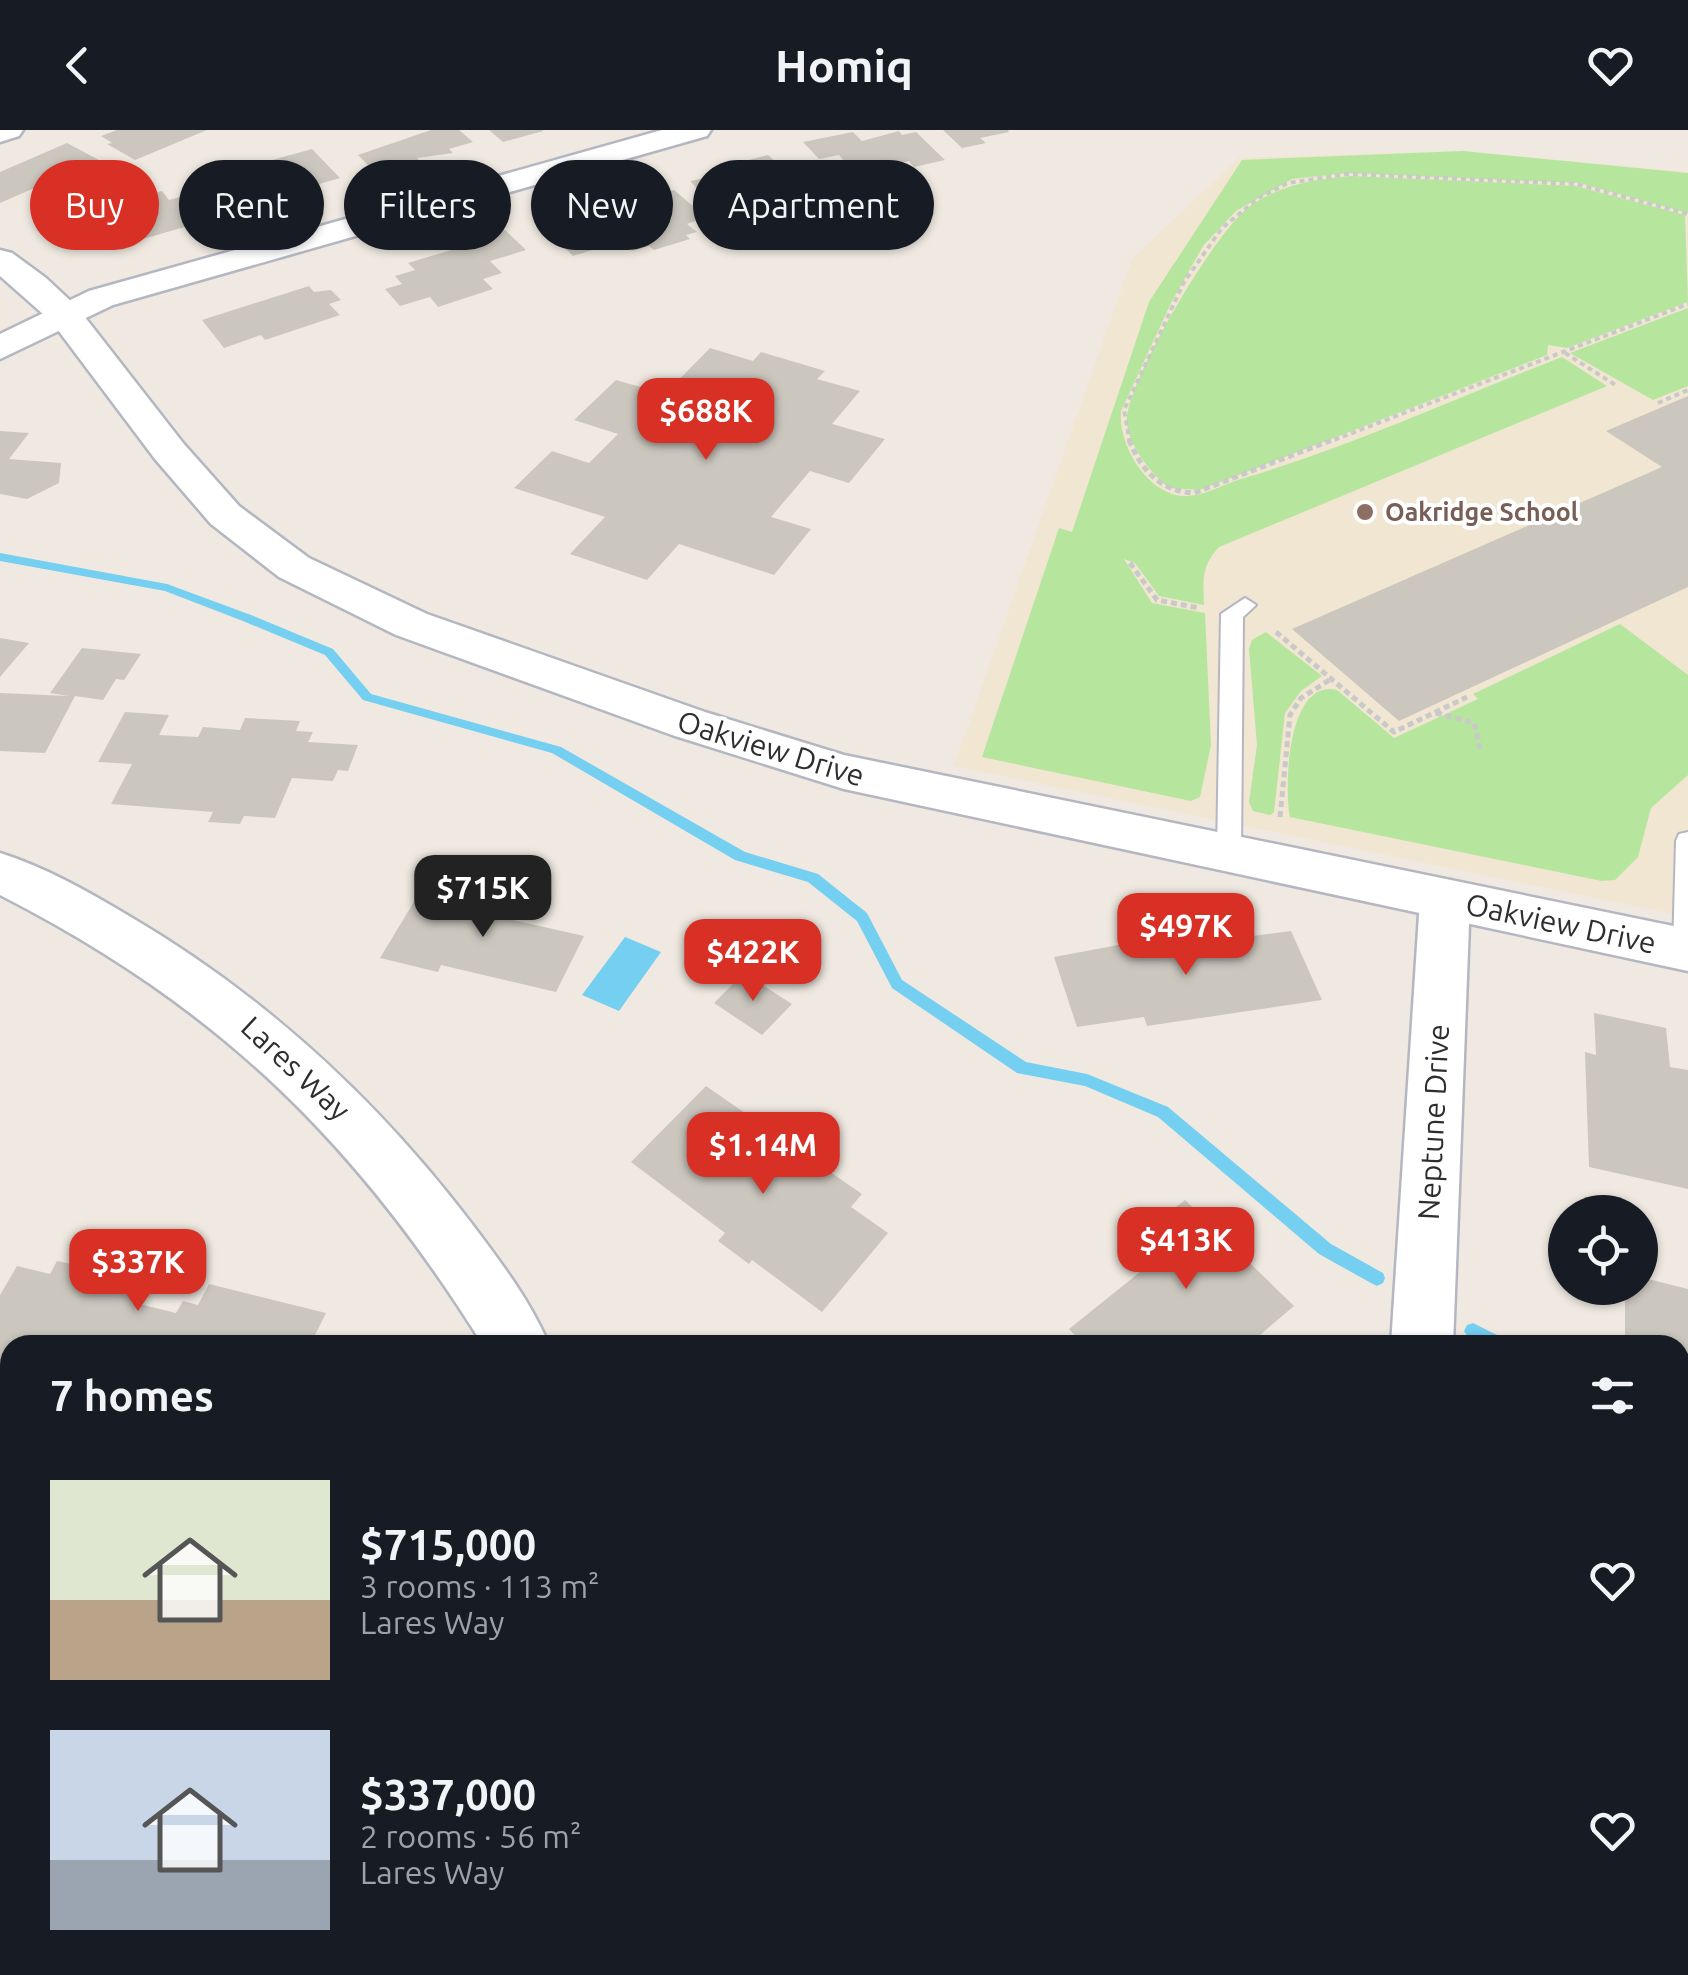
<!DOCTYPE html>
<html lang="en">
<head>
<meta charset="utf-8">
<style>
	:root { --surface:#171b24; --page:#20242c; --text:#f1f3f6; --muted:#9ea1a6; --accent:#d93025 }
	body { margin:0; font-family:Ubuntu,sans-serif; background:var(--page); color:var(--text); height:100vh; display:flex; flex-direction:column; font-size:38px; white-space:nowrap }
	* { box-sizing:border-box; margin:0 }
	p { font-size:32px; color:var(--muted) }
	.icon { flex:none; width:55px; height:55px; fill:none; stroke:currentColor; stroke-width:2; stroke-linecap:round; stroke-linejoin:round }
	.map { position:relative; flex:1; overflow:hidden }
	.panel { position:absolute; left:0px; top:1205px; width:1690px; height:640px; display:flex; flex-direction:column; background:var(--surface); border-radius:30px 30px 0 0; box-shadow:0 2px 8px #0004 }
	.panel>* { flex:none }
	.top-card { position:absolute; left:30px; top:30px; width:1000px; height:90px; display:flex; gap:20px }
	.controls { position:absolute; left:1548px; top:1065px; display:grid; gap:20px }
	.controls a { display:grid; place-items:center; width:110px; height:110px; border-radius:50%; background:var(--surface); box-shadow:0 2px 8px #0004; font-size:50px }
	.price { position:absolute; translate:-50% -85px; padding:0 22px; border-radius:20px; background:var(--accent); color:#fff; font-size:32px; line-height:65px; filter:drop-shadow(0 2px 5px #0008) }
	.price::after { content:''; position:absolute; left:50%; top:60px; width:30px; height:22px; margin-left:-15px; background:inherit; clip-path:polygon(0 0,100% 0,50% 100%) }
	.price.on { background:#222; color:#fff }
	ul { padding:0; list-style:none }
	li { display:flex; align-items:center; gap:30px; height:250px; padding:0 50px }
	li span { display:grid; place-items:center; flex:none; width:280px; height:200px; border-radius:0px; color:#555 }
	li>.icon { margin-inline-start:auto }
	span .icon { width:120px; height:120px; fill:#fffc; stroke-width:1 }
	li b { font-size:42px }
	h2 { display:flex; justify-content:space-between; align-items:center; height:120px; padding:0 50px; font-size:42px }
	.tag { padding:0 35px; border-radius:45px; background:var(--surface); box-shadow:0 2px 8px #0004; font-size:35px; line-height:90px }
	.tag.on { background:var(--accent); color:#fff }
	header { display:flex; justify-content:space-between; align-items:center; height:130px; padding:0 50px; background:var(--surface); font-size:45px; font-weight:700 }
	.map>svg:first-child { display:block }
</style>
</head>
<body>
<header><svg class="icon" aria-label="back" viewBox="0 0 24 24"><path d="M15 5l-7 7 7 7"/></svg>Homiq<svg class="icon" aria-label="heart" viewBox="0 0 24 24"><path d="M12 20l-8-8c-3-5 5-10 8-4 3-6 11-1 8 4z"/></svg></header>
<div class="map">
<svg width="1688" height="1845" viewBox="0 0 1688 1845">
	<rect width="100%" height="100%" fill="#efe9e1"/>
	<polygon fill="#f0e6d1" points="1463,21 1688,42 1688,787 954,636 1132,129 1239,28"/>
	<g fill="#b6e59e">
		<path d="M1463 21 1688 43V83L1579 53 1348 43 1292 49 1236 81 1203 116 1171 173 1121 281C1118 314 1146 363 1183 366 1203 367 1221 355 1241 349 1350 317 1456 268 1562 227L1607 256 1219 417C1201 436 1203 450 1204 475L1159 466 1135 433 1124 429 1152 473 1205 483 1211 615 1200 667 1191 671 982 627 1059 398 1072 402 1149 172 1242 30Z"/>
		<path d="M1351 46 1575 56 1685 85 1688 172 1567 218 1548 215 1547 225 1200 360 1169 358C1150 342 1132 320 1127 295 1121 259 1217 99 1249 77 1279 55 1315 49 1351 46Z"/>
		<polygon points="1688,178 1688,256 1653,270 1570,223"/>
		<path d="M1620 494 1688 545V645L1651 678 1638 727 1615 750 1602 751 1290 687C1284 658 1287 548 1337 560L1394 608 1478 569 1473 564Z"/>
		<polygon points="1266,502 1322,546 1301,561 1285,583 1274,682 1270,685 1253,681 1249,672 1257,615 1249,519 1252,510"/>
	</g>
	<polygon fill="#75cff0" points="625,807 661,822 619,881 582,865"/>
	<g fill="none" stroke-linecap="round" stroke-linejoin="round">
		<g fill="#75cff0" fill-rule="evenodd">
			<polygon points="0,423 167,454 251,485 333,519 371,564 561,617 745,722 818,744 867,783 902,850 1026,932 1087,944 1168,977 1331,1114 1383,1143 1385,1148 1383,1153 1377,1156 1371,1153 1319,1124 1158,987 1085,956 1017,943 892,858 857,791 808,752 735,730 552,623 363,570 325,525 243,491 165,461 0,431"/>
			<path d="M1473 1193 1505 1209 1508 1215C1492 1215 1473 1217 1464 1201L1467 1195Z"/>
		</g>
	</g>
	<g fill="#cbc7bf">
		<polygon points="117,0 207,0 135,30 107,14 112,13 101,6"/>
		<polygon points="431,0 459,0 473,12 449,19 453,23 417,28 423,34 394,43 387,36 373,40 358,25"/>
		<polygon points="489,0 543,0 543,1 503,12"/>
		<polygon points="943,0 1008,0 1009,2 980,8 986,13 962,18"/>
		<polygon points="899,1 902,5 916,2 945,30 914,37 909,31 883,37 888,42 859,48 839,25 819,29 803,12 853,2 862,11"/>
		<polygon points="67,13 99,30 0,73 0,42"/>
		<polygon points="312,19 340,48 298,60 304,66 249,81 233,62 262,54 247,37"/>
		<polygon points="768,25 793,48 766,60 770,63 711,73 690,51 740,41 733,34"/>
		<polygon points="674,60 700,82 695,84 701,89 687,94 697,102 686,105 690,109 654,120 649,116 632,121 622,111 573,126 536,89 632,61 641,69"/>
		<polygon points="162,61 169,70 194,63 216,88 122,115 116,109 95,115 84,100 74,103 63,87 105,76 100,70 125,63 131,70"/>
		<polygon points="505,100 526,120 490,131 502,143 483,149 493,159 438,177 430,167 400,176 385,159 402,154 395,146 415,140 408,133 488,109 485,106"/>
		<polygon points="309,156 314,162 331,160 341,170 329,174 340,185 265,210 261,205 224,218 202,190"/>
		<polygon points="710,218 753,231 761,222 825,241 817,249 860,261 832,294 885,309 849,353 810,341 771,387 811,399 774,445 679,414 647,450 570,424 605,387 514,358 552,321 589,333 618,304 574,290 616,250 665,264"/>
		<polygon points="1688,266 1688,457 1399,591 1292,499 1662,337 1606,301"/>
		<polygon points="0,301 29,303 9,329 61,333 59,353 27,369 0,364"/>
		<polygon points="0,508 29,513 0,547"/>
		<polygon points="82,518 141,524 124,550 116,549 103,570 75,566 45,623 0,621 0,563 69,566 50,563"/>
		<polygon points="125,582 169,585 159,605 198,607 203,597 240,600 245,588 300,591 296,601 313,602 308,612 358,615 348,641 338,640 333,651 292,648 275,688 244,686 240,694 208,692 213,682 111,674 132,634 98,632"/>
		<polygon points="454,754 524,770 513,790 584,806 556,862 441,835 438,842 380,828 415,770 442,776"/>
		<polygon points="1242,801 1244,807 1291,801 1322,870 1147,896 1144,887 1077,897 1054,827 1177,804 1179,810"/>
		<polygon points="744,843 792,874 762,905 714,873"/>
		<polygon points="1594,883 1666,898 1670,937 1688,940 1688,1059 1589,1037 1585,922 1596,925"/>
		<polygon points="706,956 862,1064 851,1077 888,1103 822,1182 752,1130 749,1134 718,1111 725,1103 631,1032"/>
		<polygon points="1185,1070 1294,1176 1248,1215 1084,1215 1069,1199 1150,1134 1130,1113"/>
		<polygon points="57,1131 82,1136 73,1151 83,1151 93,1134 146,1147 131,1172 176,1183 183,1171 198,1175 209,1154 326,1183 310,1215 10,1215 10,1249 0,1246 6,1235 0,1233 0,1165 17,1136 50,1144"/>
		<polygon points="1640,1147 1688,1159 1688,1347 1680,1345 1680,1215 1625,1215 1625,1158 1640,1158"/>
		<polygon points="1680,1623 1688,1628 1688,1750 1680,1744"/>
		<polygon points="127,1835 217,1835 213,1845 140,1845 142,1840"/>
		<polygon points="1511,1835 1601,1835 1613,1845 1506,1845"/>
	</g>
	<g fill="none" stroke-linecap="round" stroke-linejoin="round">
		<g stroke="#b4b7c1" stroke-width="4">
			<g id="service">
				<polygon points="1245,468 1256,475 1243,487 1241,724 1238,731 1220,731 1217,724 1221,484"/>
				<polygon points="1688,702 1688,830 1677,827 1673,820 1676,711 1679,704"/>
			</g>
		</g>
		<g stroke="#b4b7c1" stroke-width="5">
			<g id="minor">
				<polygon points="0,0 23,0 19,6 0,12"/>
				<polygon points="662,0 711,0 707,6 113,175 0,229 0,204 89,161"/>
				<path d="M0 723C45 737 89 762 129 786 265 866 377 969 472 1094 500 1131 531 1172 549 1215H483C355 1010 216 875 0 765Z"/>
				<polygon points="1445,749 1463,755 1470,769 1453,1215 1391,1215 1420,769 1427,755"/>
				<polygon points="753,1835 834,1835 838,1845 758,1845"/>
				<polygon points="1021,1835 1112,1835 1107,1845 1017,1845"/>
			</g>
		</g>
		<g stroke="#b4b7c1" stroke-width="5">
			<polygon id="tertiary" points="0,120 12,123 46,148 77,177 183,313 239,376 309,428 427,484 705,582 844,625 1688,799 1688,841 844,659 672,605 396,505 279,447 211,394 155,329 52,192 0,146"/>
		</g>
		<g stroke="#c9c9c9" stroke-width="4" stroke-dasharray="5 4" stroke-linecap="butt">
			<polyline points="1565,223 1617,256"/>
			<polyline points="1658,273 1688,260"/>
			<polyline points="1130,313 1124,280 1184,152 1222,98 1260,67 1288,53 1347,44 1576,54 1688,84"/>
			<polyline points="1326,313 1688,174"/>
		</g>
		<g stroke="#c9c9c9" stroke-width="5" stroke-dasharray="6 4" stroke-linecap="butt">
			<path d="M1129 310C1142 341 1160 361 1194 363L1332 310"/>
			<polyline points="1130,433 1157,470 1199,478"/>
			<polyline points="1276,502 1394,602 1467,567"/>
			<polyline points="1436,583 1474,593 1481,623"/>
			<polyline points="1280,687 1290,585 1301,568 1331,549"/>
		</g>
		<use href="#service" fill="#fff" fill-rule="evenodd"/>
		<use href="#minor" fill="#fff" fill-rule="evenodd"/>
		<use href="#tertiary" fill="#fff" fill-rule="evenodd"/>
	</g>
	<circle fill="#8d6e63" stroke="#fff" stroke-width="4" cx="1365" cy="382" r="10"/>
	<g text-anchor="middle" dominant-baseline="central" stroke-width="8" stroke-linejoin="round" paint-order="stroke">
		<g font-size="25" font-weight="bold" fill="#785e54" stroke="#fff" text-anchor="start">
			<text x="1385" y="382">Oakridge School</text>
		</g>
		<g font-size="30" fill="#2e2e2e" stroke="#fff">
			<text transform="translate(771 618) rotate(17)">Oakview Drive</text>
			<text transform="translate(1561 793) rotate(12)">Oakview Drive</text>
			<text transform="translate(296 938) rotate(43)">Lares Way</text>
			<text transform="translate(1433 992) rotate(-87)">Neptune Drive</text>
		</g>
	</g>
</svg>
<div class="controls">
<a><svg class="icon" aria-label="locate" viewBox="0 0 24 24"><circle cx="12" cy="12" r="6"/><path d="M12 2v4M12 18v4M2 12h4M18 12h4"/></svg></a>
</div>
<b class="price" style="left:706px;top:333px">$688K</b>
<b class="price on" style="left:483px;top:810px">$715K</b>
<b class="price" style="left:1186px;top:848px">$497K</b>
<b class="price" style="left:753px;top:874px">$422K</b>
<b class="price" style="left:763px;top:1067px">$1.14M</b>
<b class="price" style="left:1186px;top:1162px">$413K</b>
<b class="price" style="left:138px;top:1184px">$337K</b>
<div class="top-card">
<a class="tag on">Buy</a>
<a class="tag">Rent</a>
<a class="tag">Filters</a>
<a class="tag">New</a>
<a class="tag">Apartment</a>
</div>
<section class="panel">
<h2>7 homes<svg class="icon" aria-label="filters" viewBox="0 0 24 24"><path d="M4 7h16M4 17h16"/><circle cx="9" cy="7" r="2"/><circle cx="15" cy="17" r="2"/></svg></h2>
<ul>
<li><span style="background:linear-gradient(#dfe7d0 60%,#b9a48a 0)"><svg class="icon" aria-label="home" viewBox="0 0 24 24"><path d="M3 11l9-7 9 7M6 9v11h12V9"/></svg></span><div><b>$715,000</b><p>3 rooms · 113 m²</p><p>Lares Way</p></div><svg class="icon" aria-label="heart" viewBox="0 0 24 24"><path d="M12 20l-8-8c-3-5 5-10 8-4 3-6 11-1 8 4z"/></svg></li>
<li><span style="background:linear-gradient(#c9d6e8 65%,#9aa5b1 0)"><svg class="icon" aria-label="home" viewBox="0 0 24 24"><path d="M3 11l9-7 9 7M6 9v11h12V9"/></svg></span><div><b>$337,000</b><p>2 rooms · 56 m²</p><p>Lares Way</p></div><svg class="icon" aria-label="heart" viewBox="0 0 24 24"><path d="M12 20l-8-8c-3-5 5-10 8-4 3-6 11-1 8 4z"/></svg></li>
</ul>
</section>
</div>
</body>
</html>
